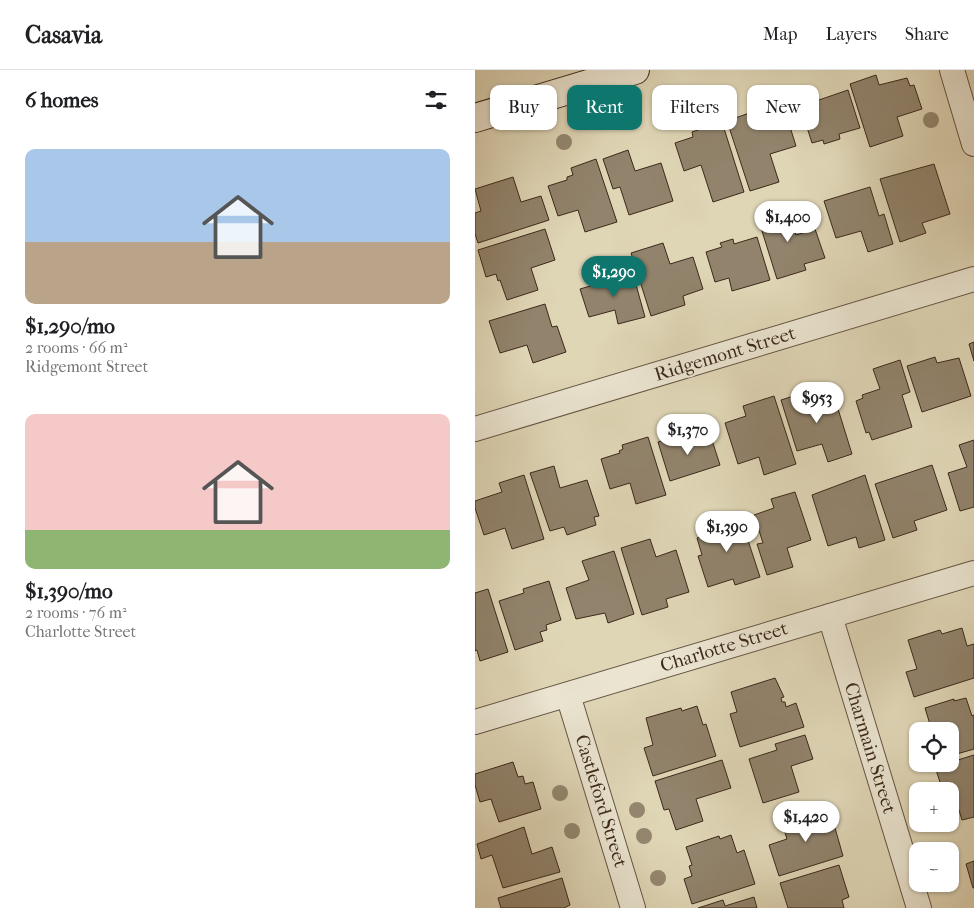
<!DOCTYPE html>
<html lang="en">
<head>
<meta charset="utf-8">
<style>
	:root { --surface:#fff; --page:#f2f2f2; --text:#202124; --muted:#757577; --line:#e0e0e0; --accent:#0f766e }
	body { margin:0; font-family:"IM FELL French Canon",serif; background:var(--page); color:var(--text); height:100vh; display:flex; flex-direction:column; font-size:19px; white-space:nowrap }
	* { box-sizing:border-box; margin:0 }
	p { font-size:16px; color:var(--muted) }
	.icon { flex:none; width:28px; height:28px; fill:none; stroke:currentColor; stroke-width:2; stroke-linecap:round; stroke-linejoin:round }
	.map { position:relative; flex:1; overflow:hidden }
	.details { display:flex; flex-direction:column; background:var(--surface); width:475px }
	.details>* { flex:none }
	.banner { position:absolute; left:15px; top:15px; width:409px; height:45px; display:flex; gap:10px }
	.tools { position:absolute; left:434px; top:652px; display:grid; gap:10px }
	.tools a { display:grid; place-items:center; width:50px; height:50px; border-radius:10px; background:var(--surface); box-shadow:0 1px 4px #0004; font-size:25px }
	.price { position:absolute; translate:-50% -42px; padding:0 11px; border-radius:18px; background:#fff; color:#222; font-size:16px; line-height:32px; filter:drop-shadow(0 1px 2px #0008) }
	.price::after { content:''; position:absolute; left:50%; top:30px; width:15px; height:11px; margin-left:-8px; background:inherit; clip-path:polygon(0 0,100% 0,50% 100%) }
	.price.on { background:var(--accent); color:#fff }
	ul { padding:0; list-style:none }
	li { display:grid; align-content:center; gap:10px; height:265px; padding:0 25px }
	li span { display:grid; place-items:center; height:155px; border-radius:10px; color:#555 }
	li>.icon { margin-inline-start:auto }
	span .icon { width:90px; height:90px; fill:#fffc; stroke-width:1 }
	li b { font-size:21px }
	h2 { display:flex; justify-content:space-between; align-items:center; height:60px; padding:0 25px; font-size:21px }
	.chip { padding:0 18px; border-radius:10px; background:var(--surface); box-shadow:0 1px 4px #0004; font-size:18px; line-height:45px }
	.chip.on { background:var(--accent); color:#fff }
	header { display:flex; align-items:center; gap:30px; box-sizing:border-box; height:70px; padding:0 25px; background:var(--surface); border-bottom:1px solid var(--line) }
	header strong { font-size:24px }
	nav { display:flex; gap:28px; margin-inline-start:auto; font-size:18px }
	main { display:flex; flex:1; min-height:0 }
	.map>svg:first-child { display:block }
</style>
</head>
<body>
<header>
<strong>Casavia</strong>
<nav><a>Map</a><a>Layers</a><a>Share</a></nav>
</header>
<main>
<section class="details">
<h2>6 homes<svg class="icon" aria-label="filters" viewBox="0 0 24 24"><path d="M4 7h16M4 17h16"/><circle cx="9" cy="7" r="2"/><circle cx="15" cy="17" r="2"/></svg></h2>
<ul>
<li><span style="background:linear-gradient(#a9c7e8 60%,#b9a48a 0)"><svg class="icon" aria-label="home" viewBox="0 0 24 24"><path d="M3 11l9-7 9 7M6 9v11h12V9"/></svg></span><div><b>$1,290/mo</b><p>2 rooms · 66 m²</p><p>Ridgemont Street</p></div></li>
<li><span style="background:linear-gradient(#f6c9c9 75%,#8fb573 0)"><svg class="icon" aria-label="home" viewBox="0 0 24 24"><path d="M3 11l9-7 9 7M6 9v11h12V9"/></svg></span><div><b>$1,390/mo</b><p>2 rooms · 76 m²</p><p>Charlotte Street</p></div></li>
</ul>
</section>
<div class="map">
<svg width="499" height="838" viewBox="0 0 499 838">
	<rect width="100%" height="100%" fill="#dfd6b6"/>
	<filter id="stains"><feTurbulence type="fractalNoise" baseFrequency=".004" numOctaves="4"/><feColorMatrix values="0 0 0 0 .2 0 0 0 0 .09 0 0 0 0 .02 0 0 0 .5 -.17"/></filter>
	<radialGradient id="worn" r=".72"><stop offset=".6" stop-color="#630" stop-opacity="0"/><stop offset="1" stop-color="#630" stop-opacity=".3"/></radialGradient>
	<g fill="#91836c" stroke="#3c291b">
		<polygon points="401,5 404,15 432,8 435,16 439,15 447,39 422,47 428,66 395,77 375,14"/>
		<polygon points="373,20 385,58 364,64 365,69 349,74 348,70 337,73 328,45 344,40 341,31"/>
		<polygon points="277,42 280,51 311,44 321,76 295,84 304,112 275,121 252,51"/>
		<polygon points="247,52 269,122 238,132 226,95 209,101 200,73 218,67 217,62"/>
		<polygon points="153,80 160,101 186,93 198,131 154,145 145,117 138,119 128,89"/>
		<polygon points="121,89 142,152 110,162 103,140 83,146 73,116 92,110 92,107 98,105 96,98"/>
		<polygon points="459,94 475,144 447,153 451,163 425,172 405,109"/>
		<polygon points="38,107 46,132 66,126 74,150 3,173 0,164 0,143 6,141 0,119"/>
		<polygon points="395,117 404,146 409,144 418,174 393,182 386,161 361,168 349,131"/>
		<polygon points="312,136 321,165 340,159 350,188 329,194 331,200 302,209 282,145"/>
		<polygon points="70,159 80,190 56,198 63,220 32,230 25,210 23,211 21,204 11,207 3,180"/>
		<polygon points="282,167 295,210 257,221 254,208 240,212 231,182 247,177 245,173 258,169 259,174"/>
		<polygon points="188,173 195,194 218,187 228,219 208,226 210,235 176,246 156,183"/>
		<polygon points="158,204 170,247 143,254 140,240 114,247 105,219 122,214 121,208 128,206 132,205 134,211"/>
		<polygon points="70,234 77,257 82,256 91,282 58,293 52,275 25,283 14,251"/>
		<polygon points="499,272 499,291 494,274"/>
		<polygon points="460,287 462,293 484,288 496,326 447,342 432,296"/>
		<polygon points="425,290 435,322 427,325 437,357 397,370 394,362 391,363 381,331 388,328 387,325 405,319 398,299"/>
		<polygon points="341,319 345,330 359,326 377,384 353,392 347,374 322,381 306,330"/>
		<polygon points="299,326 321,394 289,405 284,387 263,394 250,353 271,346 268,336"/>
		<polygon points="208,364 210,369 220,366 221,369 235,364 245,395 195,411 183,372"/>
		<polygon points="173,367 191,425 161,434 155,413 135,419 126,389 145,383 144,381 148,379 147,375"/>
		<polygon points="499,370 499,437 485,441 473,403 492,397 484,375"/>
		<polygon points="457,395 472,440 439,451 442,460 418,468 400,414"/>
		<polygon points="79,396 85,418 112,410 124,446 119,447 121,455 92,465 89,457 75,461 55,403"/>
		<polygon points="49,405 69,469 37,479 30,458 9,465 0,438 0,431 27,422 24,413"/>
		<polygon points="390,405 410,470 384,478 381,467 353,476 337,425"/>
		<polygon points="320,422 336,470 312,478 318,497 292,505 282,474 288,473 279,445 299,438 296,429"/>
		<polygon points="264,443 285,507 260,515 258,509 233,517 223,486 227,485 222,468 236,463 232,454"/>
		<polygon points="175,469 181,487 201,480 214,522 191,529 193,537 167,545 146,478"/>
		<polygon points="139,481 159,544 133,553 130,543 101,549 91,518 114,510 107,491"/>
		<polygon points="74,511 86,550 71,555 72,560 65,562 68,571 40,580 24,531 49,523 48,519"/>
		<polygon points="13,519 33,582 5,591 2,580 0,581 0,523"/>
		<polygon points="487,558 492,576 499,574 499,608 439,627 431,602 442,599 433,570 465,560 467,564"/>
		<polygon points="300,608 309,627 306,628 307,632 310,632 311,637 321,633 329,657 265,677 255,644 262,642 256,622"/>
		<polygon points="491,628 497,646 499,645 499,679 475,686 475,661 457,661 450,638 479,629 479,631"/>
		<polygon points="222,636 228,655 231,654 241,686 178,706 169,678 178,675 171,648 206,638 207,641"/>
		<polygon points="330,665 338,689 316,696 324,722 288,733 274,689 302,680 300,674"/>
		<polygon points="499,685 499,747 487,750 478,721 468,721 460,697"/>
		<polygon points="247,690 256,718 221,729 228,751 201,760 194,739 189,740 180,711"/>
		<polygon points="38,692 43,707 48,706 50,714 58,712 66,739 24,752 16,729 5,732 0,715 0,704"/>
		<polygon points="347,737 354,760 360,758 368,786 304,806 294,775 312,769 306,750"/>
		<polygon points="49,757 57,784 77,777 85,802 28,818 17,785 6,789 2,774"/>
		<polygon points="256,765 262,783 269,780 280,814 217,834 209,809 217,806 214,796 217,795 211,777 244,766 245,769"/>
		<polygon points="499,791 499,818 498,818 491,794"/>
		<polygon points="364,795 374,827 367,830 369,838 313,838 305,813"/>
		<polygon points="87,808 95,835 89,838 26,838 23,828"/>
		<polygon points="279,827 282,838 223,838 248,830 250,836"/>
	</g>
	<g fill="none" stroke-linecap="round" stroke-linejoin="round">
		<g stroke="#655442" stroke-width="26">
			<g id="street">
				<polyline points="477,0 499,74"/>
				<polyline points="0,359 499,209"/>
				<polyline points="355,546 444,838"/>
				<polyline points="93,625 158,838"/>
				<polyline points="0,652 499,503"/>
			</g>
		</g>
		<g stroke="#3c291b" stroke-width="30">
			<polyline id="secondary" points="0,48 160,0"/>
		</g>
		<use href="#street" stroke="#eae4d0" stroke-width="24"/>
		<use href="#secondary" stroke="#eae4d0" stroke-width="28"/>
	</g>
	<g fill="#94876f">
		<circle cx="456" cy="50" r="8"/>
		<circle cx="89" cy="72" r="8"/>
		<circle cx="85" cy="723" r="8"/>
		<circle cx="162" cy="740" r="8"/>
		<circle cx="97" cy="761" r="8"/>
		<circle cx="169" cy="766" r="8"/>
		<circle cx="183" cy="808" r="8"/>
	</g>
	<g text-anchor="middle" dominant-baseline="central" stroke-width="4" stroke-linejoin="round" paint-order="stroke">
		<g font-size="19" fill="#3c291b" stroke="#eae4d0">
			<text transform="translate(250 284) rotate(-17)">Ridgemont Street</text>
			<text transform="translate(249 577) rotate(-17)">Charlotte Street</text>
			<text transform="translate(395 678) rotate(73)">Charmain Street</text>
			<text transform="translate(126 731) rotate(73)">Castleford Street</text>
		</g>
	</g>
	<rect width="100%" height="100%" filter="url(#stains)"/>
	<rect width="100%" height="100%" fill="url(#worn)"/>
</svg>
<div class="tools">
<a><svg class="icon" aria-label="locate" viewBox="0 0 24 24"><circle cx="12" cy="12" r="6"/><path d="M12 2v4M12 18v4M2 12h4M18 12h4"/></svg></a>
<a>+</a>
<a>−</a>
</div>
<b class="price" style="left:313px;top:173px">$1,400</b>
<b class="price on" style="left:139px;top:228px">$1,290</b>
<b class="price" style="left:342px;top:354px">$953</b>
<b class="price" style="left:213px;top:386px">$1,370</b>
<b class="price" style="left:252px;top:483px">$1,390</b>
<b class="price" style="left:331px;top:773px">$1,420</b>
<div class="banner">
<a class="chip">Buy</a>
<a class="chip on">Rent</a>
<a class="chip">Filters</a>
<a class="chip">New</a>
</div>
</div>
</main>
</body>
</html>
